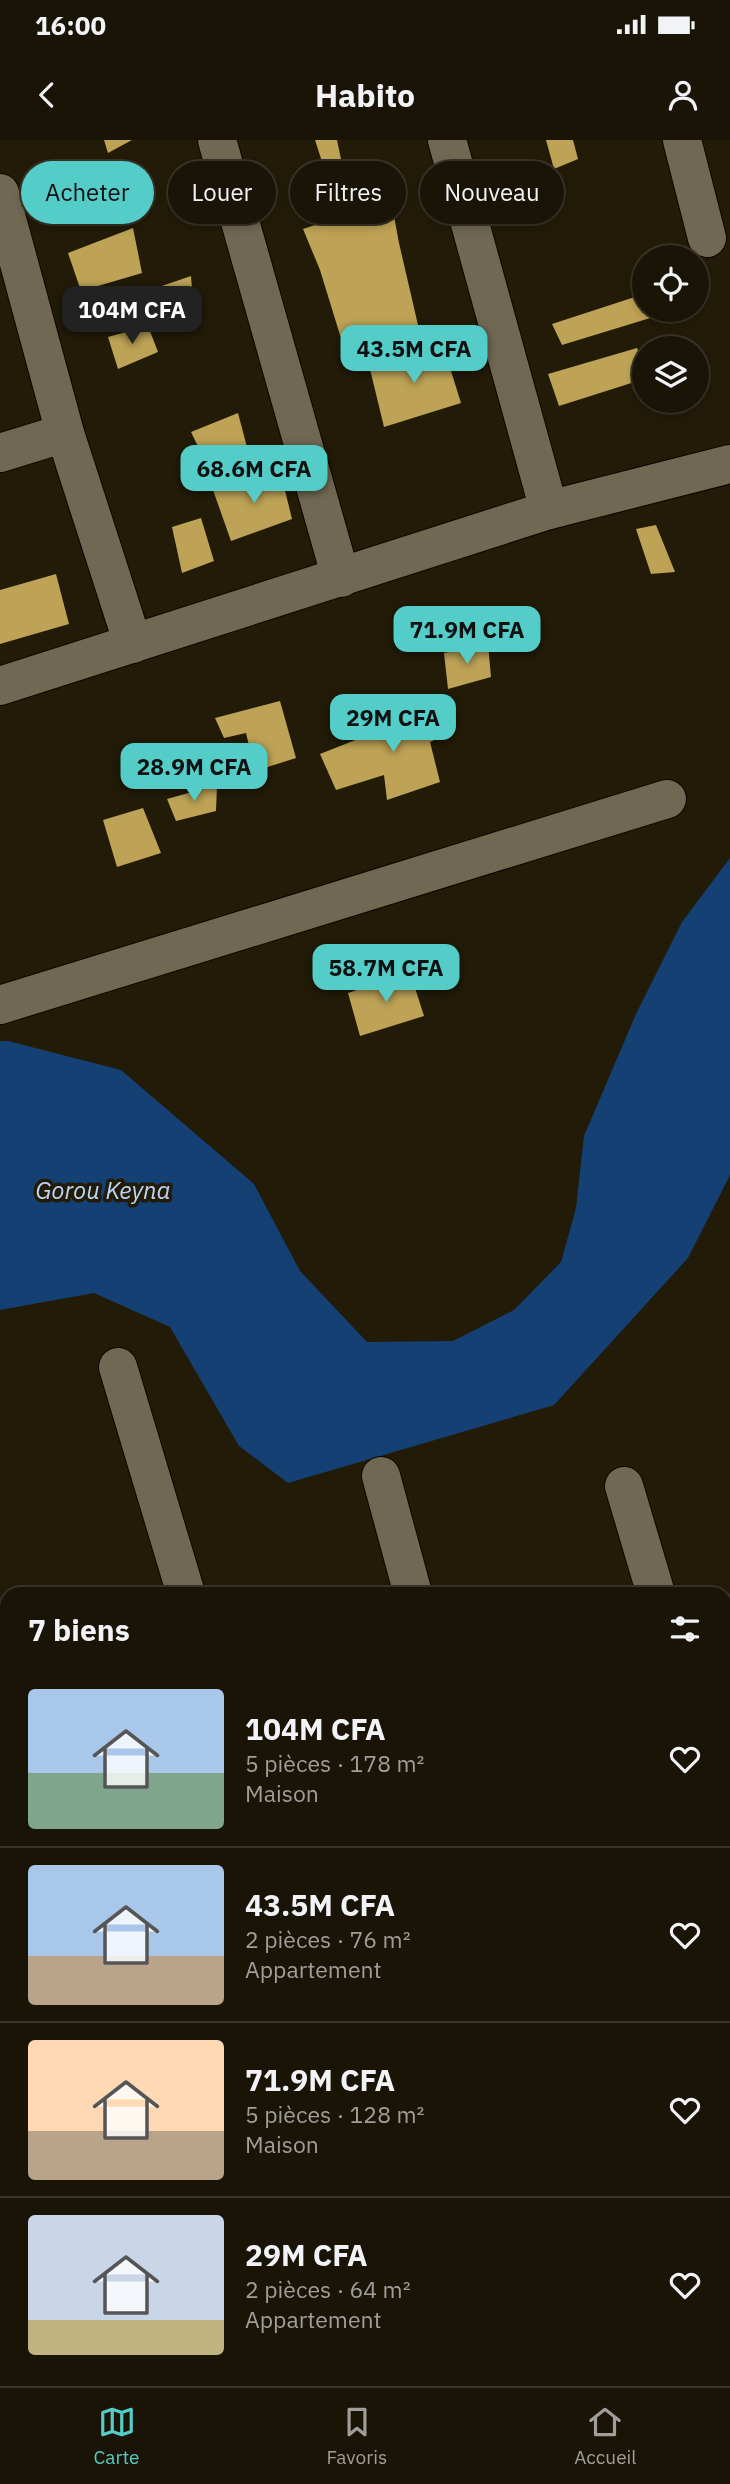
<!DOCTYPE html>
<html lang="fr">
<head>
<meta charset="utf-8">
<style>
	:root { --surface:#1a1406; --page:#272114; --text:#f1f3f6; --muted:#9f9e9b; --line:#383328; --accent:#54cdc8 }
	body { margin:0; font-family:"IBM Plex Sans",sans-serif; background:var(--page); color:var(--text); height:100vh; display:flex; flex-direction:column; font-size:26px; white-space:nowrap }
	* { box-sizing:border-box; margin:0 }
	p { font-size:23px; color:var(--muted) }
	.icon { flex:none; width:38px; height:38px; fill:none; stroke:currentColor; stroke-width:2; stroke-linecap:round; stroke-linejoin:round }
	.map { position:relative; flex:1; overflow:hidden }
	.drawer { position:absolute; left:0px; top:1447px; width:732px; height:800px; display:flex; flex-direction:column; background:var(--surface); border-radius:21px 21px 0 0; box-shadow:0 4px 10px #0003,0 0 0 2px var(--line) }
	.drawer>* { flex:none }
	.guide { position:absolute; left:21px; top:21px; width:690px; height:63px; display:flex; gap:14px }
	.tools { position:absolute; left:632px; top:105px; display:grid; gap:14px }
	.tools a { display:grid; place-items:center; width:77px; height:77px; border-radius:50%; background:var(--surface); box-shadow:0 4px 10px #0003,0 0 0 2px var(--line); font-size:35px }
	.price { position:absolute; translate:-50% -60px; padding:0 16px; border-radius:14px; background:var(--accent); color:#111; font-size:23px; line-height:46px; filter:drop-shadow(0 2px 4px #0008) }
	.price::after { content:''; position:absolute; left:50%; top:42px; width:21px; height:16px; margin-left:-10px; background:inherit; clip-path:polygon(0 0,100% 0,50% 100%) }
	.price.current { background:#222; color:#fff }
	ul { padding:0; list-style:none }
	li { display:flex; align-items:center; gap:21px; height:175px; padding:0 28px }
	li+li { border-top:2px solid var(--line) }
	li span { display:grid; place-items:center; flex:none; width:196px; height:140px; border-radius:7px; color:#555 }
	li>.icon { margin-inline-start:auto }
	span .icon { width:84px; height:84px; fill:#fffc; stroke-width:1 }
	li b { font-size:30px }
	h2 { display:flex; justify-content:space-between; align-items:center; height:84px; padding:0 28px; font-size:30px }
	.tag { padding:0 24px; border-radius:32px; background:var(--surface); box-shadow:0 4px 10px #0003,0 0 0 2px var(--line); font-size:24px; line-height:63px }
	.tag.current { background:var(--accent); color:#111 }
	.status { display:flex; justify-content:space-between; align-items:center; height:49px; padding:0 35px; background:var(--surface); direction:ltr }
	.status svg { height:19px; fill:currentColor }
	header { display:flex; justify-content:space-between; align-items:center; height:91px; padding:0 28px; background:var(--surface); font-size:32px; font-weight:700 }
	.tabs { display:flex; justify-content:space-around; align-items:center; height:98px; border-top:2px solid var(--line); background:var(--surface); font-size:19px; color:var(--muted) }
	.tabs a { display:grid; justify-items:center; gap:4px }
	.tabs .current { color:var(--accent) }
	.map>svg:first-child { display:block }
</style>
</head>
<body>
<div class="status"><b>16:00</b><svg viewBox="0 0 49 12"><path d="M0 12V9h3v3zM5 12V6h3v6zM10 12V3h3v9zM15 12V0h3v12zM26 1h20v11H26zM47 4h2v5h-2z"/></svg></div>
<header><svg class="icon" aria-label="back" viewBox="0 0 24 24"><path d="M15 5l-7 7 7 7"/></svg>Habito<svg class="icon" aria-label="person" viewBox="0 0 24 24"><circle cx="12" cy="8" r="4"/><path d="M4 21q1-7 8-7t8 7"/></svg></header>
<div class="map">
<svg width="730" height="2246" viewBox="0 0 730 2246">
	<rect width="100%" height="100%" fill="#221b08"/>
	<polygon fill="#154074" points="730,718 730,1035 688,1118 554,1265 288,1343 239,1306 170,1187 94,1153 0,1170 0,901 8,901 121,930 254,1044 300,1131 367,1202 453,1201 514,1170 561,1122 576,1068 584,996 636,874 682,782"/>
	<g fill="#bea356">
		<polygon points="104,0 132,0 108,13"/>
		<polygon points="315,0 337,0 342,24 326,34"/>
		<polygon points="546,0 573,0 578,19 554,29"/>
		<polygon points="386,33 399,103 418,185 344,208 320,130 303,89 361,70 359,34"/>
		<polygon points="133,88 142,133 81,151 68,113"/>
		<polygon points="191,136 193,162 153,170 150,150"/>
		<polygon points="644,154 644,170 658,170 660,175 562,205 552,184"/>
		<polygon points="148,186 158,212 118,229 108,197"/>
		<polygon points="442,202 461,263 384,287 369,225"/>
		<polygon points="637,208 644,227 644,239 559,266 548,234"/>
		<polygon points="238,273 248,311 207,325 191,292"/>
		<polygon points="280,330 292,379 231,401 213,350"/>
		<polygon points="201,378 214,421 182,433 172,387"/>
		<polygon points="656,385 675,432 651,434 636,389"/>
		<polygon points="56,434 69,484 0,504 0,450"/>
		<polygon points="488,504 491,537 448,549 444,513"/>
		<polygon points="280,561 296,618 255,631 246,593 224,598 215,578"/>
		<polygon points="454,561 454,591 430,602 440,642 387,660 384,635 336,650 320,614"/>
		<polygon points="217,645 216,671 176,681 167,659"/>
		<polygon points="143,668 161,713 117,727 103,680"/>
		<polygon points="410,832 424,876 360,896 348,853"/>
	</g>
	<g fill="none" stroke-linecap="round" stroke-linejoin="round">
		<g stroke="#0b0600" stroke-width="40">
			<g id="minor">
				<polyline points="217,0 341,438"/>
				<polyline points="447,0 549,370"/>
				<polyline points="682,0 707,98"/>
				<polyline points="0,53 65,293 133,504"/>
				<polyline points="0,313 65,293"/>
				<polyline points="0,546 549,370 730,324"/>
				<polyline points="0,865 667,659"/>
				<polyline points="118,1227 186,1454"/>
				<polyline points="381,1336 413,1454"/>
				<polyline points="624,1346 656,1454"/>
				<polyline points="724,1483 730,1482"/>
				<polyline points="724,1685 730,1703"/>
				<polyline points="0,1725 7,1748"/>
				<polyline points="724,1766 730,1764"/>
				<polyline points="724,2215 730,2214"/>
				<polyline points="154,2240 156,2246"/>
				<polyline points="419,2240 420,2246"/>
				<polyline points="621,2246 641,2240"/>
			</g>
		</g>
		<use href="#minor" stroke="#706853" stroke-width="38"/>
	</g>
	<g text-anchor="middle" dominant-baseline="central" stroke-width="7" stroke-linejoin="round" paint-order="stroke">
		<g font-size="24" font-style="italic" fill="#bcd5f5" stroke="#221b08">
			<text x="103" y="1050">Gorou Keyna</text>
		</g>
	</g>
</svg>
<div class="tools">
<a><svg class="icon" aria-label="locate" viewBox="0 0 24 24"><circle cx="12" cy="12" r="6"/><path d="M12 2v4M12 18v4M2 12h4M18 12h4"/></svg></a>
<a><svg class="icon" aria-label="layers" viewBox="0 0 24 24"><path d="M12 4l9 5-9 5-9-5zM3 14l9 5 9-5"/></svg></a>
</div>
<b class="price current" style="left:132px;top:206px">104M CFA</b>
<b class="price" style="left:414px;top:245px">43.5M CFA</b>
<b class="price" style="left:254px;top:365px">68.6M CFA</b>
<b class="price" style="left:467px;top:526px">71.9M CFA</b>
<b class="price" style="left:393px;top:614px">29M CFA</b>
<b class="price" style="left:194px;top:663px">28.9M CFA</b>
<b class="price" style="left:386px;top:864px">58.7M CFA</b>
<div class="guide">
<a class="tag current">Acheter</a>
<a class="tag">Louer</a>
<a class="tag">Filtres</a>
<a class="tag">Nouveau</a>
</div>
<section class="drawer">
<h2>7 biens<svg class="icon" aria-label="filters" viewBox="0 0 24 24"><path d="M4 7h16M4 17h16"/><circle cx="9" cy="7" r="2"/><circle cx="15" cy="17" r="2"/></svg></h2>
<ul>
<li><span style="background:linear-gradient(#a9c7e8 60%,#7fa58c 0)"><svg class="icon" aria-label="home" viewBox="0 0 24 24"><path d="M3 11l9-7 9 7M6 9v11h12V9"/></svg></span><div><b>104M CFA</b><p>5 pièces · 178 m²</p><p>Maison</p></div><svg class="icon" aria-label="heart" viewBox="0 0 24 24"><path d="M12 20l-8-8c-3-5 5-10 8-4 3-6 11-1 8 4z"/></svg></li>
<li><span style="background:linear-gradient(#a9c7e8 65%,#b9a48a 0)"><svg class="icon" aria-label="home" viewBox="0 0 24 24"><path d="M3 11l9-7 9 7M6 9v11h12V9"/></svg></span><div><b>43.5M CFA</b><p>2 pièces · 76 m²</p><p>Appartement</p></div><svg class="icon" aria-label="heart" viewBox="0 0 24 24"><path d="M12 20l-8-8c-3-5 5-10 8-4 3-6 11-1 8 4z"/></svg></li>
<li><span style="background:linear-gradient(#ffd9b3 65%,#b9a48a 0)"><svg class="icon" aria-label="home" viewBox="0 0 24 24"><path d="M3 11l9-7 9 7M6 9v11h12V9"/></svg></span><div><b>71.9M CFA</b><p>5 pièces · 128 m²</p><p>Maison</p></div><svg class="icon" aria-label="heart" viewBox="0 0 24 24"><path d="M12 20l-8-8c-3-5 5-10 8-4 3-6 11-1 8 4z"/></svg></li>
<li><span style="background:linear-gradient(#c9d6e8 75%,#c2b280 0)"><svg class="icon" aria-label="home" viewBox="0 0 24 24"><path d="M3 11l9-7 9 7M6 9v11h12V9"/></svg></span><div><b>29M CFA</b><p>2 pièces · 64 m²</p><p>Appartement</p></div><svg class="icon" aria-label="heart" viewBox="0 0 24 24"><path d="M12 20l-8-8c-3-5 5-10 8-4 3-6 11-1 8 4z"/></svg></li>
</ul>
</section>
</div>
<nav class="tabs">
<a class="current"><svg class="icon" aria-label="map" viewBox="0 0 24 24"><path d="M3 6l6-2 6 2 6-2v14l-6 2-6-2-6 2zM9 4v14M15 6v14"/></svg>Carte</a>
<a><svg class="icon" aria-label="saved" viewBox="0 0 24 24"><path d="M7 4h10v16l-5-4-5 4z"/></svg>Favoris</a>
<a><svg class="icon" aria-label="home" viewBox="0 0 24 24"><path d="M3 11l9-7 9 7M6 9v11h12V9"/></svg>Accueil</a>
</nav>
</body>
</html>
